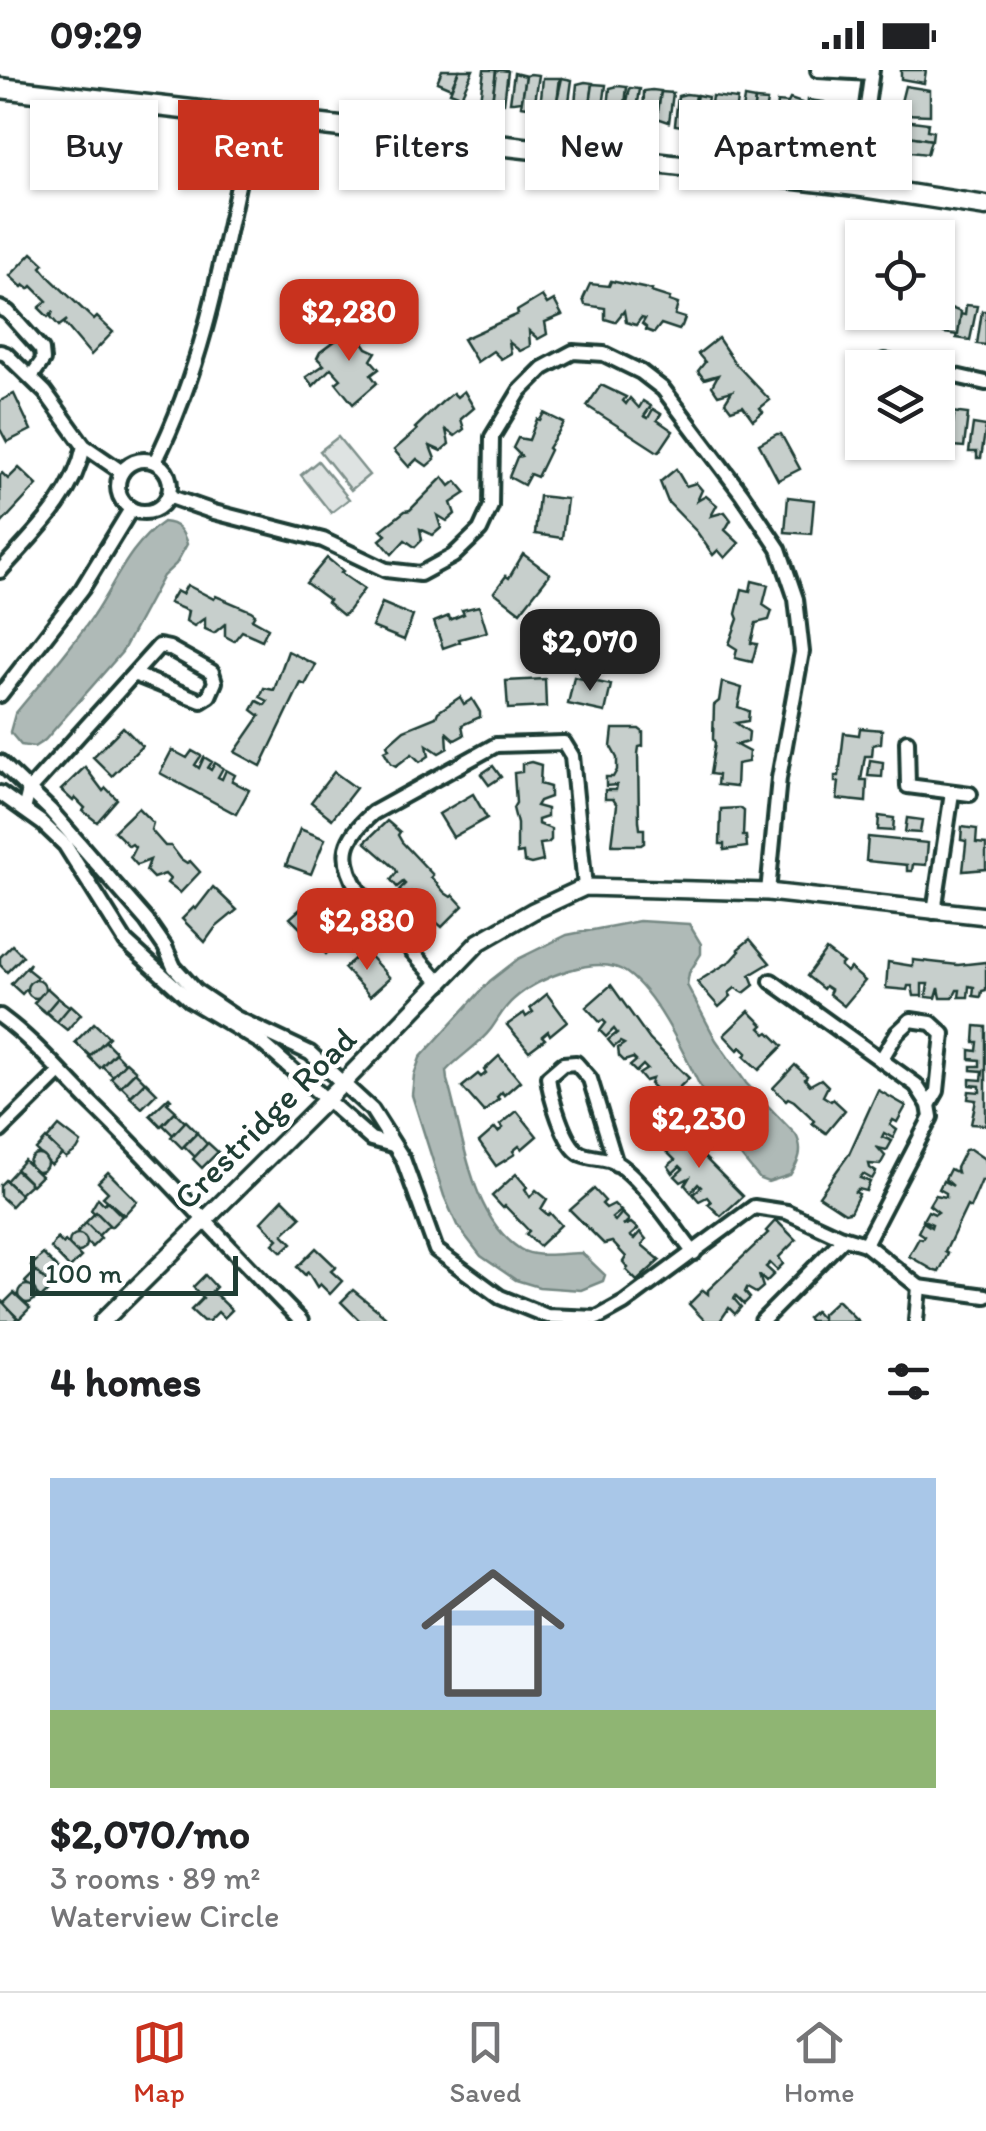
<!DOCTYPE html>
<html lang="en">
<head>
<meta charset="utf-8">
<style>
	:root { --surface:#fff; --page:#f6f6f6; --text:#202124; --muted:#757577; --line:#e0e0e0; --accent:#c8321e }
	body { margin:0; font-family:Itim,sans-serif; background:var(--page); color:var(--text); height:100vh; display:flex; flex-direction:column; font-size:38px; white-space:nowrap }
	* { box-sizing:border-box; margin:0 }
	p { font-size:32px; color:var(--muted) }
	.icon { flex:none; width:55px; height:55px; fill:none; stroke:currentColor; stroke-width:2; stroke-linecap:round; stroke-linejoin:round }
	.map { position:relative; height:1251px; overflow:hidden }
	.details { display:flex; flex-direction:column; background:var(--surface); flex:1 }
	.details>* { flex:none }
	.hud { position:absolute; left:30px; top:30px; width:928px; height:90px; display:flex; gap:20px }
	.tools { position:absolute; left:845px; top:150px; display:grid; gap:20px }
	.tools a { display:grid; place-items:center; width:110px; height:110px; border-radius:0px; background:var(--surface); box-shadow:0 2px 8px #0004; font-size:50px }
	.scale { position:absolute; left:30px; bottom:25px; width:208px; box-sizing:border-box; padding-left:10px; border:5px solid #1f3d34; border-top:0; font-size:28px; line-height:35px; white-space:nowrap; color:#1f3d34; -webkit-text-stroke:8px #fff; paint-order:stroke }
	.price { position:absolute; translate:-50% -85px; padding:0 22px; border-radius:20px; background:var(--accent); color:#fff; font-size:32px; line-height:65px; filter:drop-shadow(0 2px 5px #0008) }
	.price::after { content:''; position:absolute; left:50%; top:60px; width:30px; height:22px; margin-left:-15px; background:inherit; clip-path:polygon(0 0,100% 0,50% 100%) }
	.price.current { background:#222; color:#fff }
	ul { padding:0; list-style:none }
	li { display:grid; align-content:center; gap:20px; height:530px; padding:0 50px }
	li+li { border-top:2px solid var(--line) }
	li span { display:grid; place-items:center; height:310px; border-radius:0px; color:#555 }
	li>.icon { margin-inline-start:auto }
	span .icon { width:180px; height:180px; fill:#fffc; stroke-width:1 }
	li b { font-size:42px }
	h2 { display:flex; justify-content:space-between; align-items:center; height:120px; padding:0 50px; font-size:42px }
	.pill { padding:0 35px; border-radius:0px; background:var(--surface); box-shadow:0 2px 8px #0004; font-size:35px; line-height:90px }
	.pill.current { background:var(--accent); color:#fff }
	.status { display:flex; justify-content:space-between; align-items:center; height:70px; padding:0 50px; background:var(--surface); direction:ltr }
	.status svg { height:28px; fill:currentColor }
	.tab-bar { display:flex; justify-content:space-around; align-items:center; height:140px; border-top:2px solid var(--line); background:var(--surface); font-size:28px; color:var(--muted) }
	.tab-bar a { display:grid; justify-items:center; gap:5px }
	.tab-bar .current { color:var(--accent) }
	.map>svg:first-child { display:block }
</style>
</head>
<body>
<div class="status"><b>09:29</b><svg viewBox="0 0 49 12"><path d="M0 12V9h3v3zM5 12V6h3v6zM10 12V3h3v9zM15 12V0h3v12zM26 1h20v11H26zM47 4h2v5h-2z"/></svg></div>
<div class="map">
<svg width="986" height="1251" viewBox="0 0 986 1251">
	<rect width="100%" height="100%" fill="#fff"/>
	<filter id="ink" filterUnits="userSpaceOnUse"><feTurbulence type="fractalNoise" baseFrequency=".01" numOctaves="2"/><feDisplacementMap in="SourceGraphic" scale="20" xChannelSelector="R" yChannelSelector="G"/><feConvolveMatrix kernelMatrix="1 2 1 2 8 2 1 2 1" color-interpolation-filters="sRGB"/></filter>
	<g filter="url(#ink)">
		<g fill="#dee3e2" stroke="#7e908b" stroke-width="2.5">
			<polygon points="338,367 369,405 351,420 320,381"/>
			<polygon points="318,391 349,429 331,443 301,405"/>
		</g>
		<g fill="#afbab7" stroke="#758883" stroke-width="2.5">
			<path d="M163 452C178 453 183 461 187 474L176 494 163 506 122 582 45 670 34 677 21 675 10 662 15 644C41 612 70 580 93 546 115 513 130 474 163 452Z"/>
			<path d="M639 851 689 854 701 874V884L689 903 687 915 716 970 746 1013 796 1065C804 1080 799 1091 790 1105L768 1112 760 1109C744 1090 726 1069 715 1046 694 1007 663 929 627 903 599 882 537 908 514 929 504 937 499 948 491 959 479 975 460 986 446 1001L447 1010C463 1062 470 1147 520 1179 535 1189 564 1183 582 1183L605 1205 603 1211 581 1220 539 1217 516 1210 481 1186 457 1155 444 1126 412 1025 414 1005 420 988 490 911 518 889 567 865Z"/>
		</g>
		<g fill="#c7cfcc" stroke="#1f3d34" stroke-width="2.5">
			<polygon points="442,0 459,0 451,18 437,12"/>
			<polygon points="459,0 473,0 461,26 450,22"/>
			<polygon points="484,0 496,0 492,32 480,30"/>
			<polygon points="500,0 508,1 504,33 492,32 496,2"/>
			<polygon points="901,0 926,0 924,13 901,9"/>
			<polygon points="514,3 526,6 522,31 514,32 510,32"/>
			<polygon points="530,4 539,5 534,38 521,36 526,6"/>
			<polygon points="543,8 560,8 556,40 540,38"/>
			<polygon points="562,8 572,10 568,39 556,35"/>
			<polygon points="585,12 593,13 589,44 574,43 577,14"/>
			<polygon points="593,14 606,15 602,44 589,40"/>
			<polygon points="618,16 627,17 623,52 619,47 607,47 610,18"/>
			<polygon points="905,16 930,20 930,45 904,44 906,33 901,32"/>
			<polygon points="630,18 640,19 636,46 624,45"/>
			<polygon points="652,20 661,21 657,52 643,52 644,21"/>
			<polygon points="661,22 673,23 669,52 657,48"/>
			<polygon points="686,24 695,25 690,57 675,55 678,26"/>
			<polygon points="697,25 708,27 703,54 691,52"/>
			<polygon points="712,26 737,29 733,59 724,56 708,56"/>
			<polygon points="744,28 755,30 750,64 738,63"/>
			<polygon points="790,29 802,33 797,59 788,57 787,54 784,60 774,59 777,32 788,33"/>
			<polygon points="755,30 767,31 765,43 770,44 769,56 763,55 762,66 750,64"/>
			<polygon points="808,30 824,32 819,61 805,56"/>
			<polygon points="822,34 836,37 831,63 819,61"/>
			<polygon points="904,50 928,53 927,60 933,61 932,70 902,65"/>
			<polygon points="903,65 931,70 927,84 900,81"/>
			<polygon points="32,183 44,194 41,197 51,209 94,250 97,247 113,262 91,285 64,253 67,250 59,256 51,247 53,241 48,247 39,238 47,231 32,216 29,219 24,215 22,217 10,206"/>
			<polygon points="611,211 652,220 651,222 670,228 669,231 678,234 675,245 685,248 682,256 679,260 661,254 654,263 646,260 646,257 642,254 645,249 641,248 636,255 626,252 624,241 615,252 605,249 605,238 585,235 583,229 590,214 609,216"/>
			<polygon points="938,223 944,224 939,255 925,253 927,242 938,242"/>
			<polygon points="542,226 547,234 554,230 562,245 545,252 547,264 538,269 529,261 530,276 520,281 509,272 511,283 501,289 493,281 477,292 463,269 514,246 518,244 517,241"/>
			<polygon points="966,235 977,236 970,270 956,268 960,244 965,245"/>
			<polygon points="948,237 961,242 958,265 944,263"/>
			<polygon points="982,241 986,241 986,275 977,274"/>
			<polygon points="361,252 365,258 361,261 368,268 363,272 367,278 376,282 371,290 379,299 371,305 377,313 353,334 336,313 341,309 331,298 313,316 306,307 324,295 317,288 320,282"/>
			<polygon points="718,268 734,292 770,330 760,338 763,342 753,350 743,336 731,340 725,332 732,321 718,325 712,316 718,305 704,309 698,301 705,292 698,284"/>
			<polygon points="601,315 626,327 623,331 626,334 630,328 639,338 643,331 651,336 644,346 648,348 653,339 661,344 657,350 673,361 661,379 658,382 587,336"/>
			<polygon points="464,321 474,338 461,349 464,359 455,366 446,360 449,374 441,381 430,376 435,389 427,396 417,389 409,397 394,380 417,360 415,358 442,332 453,323 457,327"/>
			<polygon points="14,324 31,360 7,372 0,359 0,331"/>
			<polygon points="951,342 968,344 964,377 953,376"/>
			<polygon points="544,343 564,353 548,378 550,380 537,407 530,404 524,415 509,407 517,387 521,386 513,378 518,368 529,370 537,349 540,350"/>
			<polygon points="940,344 954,346 951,368 938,368"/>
			<polygon points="973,354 986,356 981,388 977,388 977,382 969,382"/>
			<polygon points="777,364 781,364 800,399 778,410 759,374"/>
			<polygon points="19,398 37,415 0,455 0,405 2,403 8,409"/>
			<polygon points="676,399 686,416 696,413 702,420 697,431 706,426 717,435 711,446 725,442 731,450 725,460 739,473 725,488 718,480 713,485 697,462 668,432 660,412"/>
			<polygon points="443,407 450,416 456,411 466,423 451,433 455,444 447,451 437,445 441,458 433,465 420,459 422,470 415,477 405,470 392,484 380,470 386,465 381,460 405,441 410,440"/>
			<polygon points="539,426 567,429 562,468 535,464"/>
			<polygon points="788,427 814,430 811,464 785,462"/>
			<polygon points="523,484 550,504 520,542 494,522 506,506 509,508"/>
			<polygon points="327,488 343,501 341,503 364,519 346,544 343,545 327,532 329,530 306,513"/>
			<polygon points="752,511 768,515 763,535 772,541 769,550 756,553 751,573 757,574 752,592 735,588 737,579 729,574 738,549 736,544 742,519 750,521"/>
			<polygon points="187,515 214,529 216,526 251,541 255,544 252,549 268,558 262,570 242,561 234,571 225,566 225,554 214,563 205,559 205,548 194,556 186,551 188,541 169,533 176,521 182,524"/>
			<polygon points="382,533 413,546 404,570 372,557"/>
			<polygon points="479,536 487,562 459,569 460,572 443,578 434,552 449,546 450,550 464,544 462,540"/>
			<polygon points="288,581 316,595 305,615 301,613 261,696 235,682 260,646 252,640 257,631 265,635 268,631 260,627 264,618 274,620"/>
			<polygon points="574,607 611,615 605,642 568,634"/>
			<polygon points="545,609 546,637 508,639 506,611"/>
			<polygon points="722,612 742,618 738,637 749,641 748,651 736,653 749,662 748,672 736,675 749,682 748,692 737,694 736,717 717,715 718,705 710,704 715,673 713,669 714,635 719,631"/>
			<polygon points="460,627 464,634 472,629 480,642 480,647 462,655 464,665 455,670 447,663 448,678 439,683 427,675 429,686 420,692 412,684 396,696 391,693 384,681 389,679 387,675 404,660 436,647 438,642"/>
			<polygon points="123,657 142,676 112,706 93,687"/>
			<polygon points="860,658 882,660 881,673 873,675 872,686 865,686 861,710 867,710 866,732 837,729 839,712 835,712 835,706 839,706 844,663 859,665"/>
			<polygon points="613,659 639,659 643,662 643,676 639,677 638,684 639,751 640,759 644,759 644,773 641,775 612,775 617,735 613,729 605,729 605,720 616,720 617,715 606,716 606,707 613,707 617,700 617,688 611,677"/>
			<polygon points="172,680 187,688 192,681 201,686 195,695 199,698 204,687 212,692 208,698 211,700 215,693 223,698 218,707 222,709 226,700 235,705 232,711 249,720 236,744 160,703"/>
			<polygon points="870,690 883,692 882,707 868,706"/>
			<polygon points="531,692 541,695 540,714 550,717 550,727 539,731 536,736 547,739 547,747 538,750 538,754 551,759 551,770 548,773 540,774 543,791 531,794 524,792 523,783 517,784 517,754 513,738 516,733 514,703 522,702 522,694"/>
			<polygon points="493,696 501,707 489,715 481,704"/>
			<polygon points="85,697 103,721 106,718 117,729 97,752 83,741 85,738 75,728 73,731 61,720"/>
			<polygon points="334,702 356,718 332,749 311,732"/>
			<polygon points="473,724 487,748 453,767 439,744"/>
			<polygon points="138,738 153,753 151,760 165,776 171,776 181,789 187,793 190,791 200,802 180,823 167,813 170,809 165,804 153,808 146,801 150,790 137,795 130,787 135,777 132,774 129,776 114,761"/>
			<polygon points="740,738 744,741 743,766 746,766 747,777 724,780 724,774 720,774 721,739"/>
			<polygon points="879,746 894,748 893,761 878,760"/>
			<polygon points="907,748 922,750 920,763 905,762"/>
			<polygon points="387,751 400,762 398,765 402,772 433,805 431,807 445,823 451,827 453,825 463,836 442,857 429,846 432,843 419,825 411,822 406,827 399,820 405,814 403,812 397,817 391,810 397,802 395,798 365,772"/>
			<polygon points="962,757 977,759 976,773 986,774 986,799 963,801 966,774 966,771 961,770"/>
			<polygon points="300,759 325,769 311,804 286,795"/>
			<polygon points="868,767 928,773 926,795 913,794 912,801 907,801 907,795 866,791"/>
			<polygon points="213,817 237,840 215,858 205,872 182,849 194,837 196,839"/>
			<polygon points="315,826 329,841 326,844 331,850 334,847 348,862 326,884 290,848"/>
			<polygon points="750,869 770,893 750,905 754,915 744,923 735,918 729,923 731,926 719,937 697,912 732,890 740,881 738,879"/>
			<polygon points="12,875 23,886 7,902 0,895 0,887"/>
			<polygon points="364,880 390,908 370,926 344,898"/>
			<polygon points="826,880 843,893 840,896 847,902 850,898 865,911 844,936 829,924 831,920 825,916 823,919 807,906"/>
			<polygon points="913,890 958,895 986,892 986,920 982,921 981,927 973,926 974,917 969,916 968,927 959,927 960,920 957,920 953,928 941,928 939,918 936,928 926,927 928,914 922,914 922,926 914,926 912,916 908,916 907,920 886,918 888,892 913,896"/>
			<polygon points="30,893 27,899 37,907 22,924 11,914"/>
			<circle cx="36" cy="919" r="9"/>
			<polygon points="611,915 650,970 689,1008 667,1029 650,1014 652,1009 645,1011 639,1004 647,999 643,995 636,1002 630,996 636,991 633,988 624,991 619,986 618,978 624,974 620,972 614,977 608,970 617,963 614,959 606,967 600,961 606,953 603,950 600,952 586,937"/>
			<polygon points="47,918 58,928 46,943 34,933"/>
			<polygon points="547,924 567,951 550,965 548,961 542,966 545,969 529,981 507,955 524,943 526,947 533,942 530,938"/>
			<polygon points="58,928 70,937 57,952 46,942"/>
			<polygon points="71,935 81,944 67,960 57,952"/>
			<polygon points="749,941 763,955 760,958 766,964 769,962 783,976 759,1000 744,986 747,983 741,977 738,980 724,965"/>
			<polygon points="94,953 109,967 90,986 75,972"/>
			<polygon points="975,956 986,957 986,1055 971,1054 976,1030 968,1029 969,1021 980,1022 980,1016 970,1015 970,1009 982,1010 983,1001 971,1000 971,996 980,996 980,990 970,989 970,980 977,981 978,972 974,972"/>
			<polygon points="105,971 116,982 100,998 89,987"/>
			<polygon points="115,983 125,993 113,1006 102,996"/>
			<polygon points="499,986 520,1011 504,1025 502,1022 497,1027 499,1029 484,1042 462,1017 478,1004 481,1007 486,1003 484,1000"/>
			<polygon points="126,992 136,1001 120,1017 111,1008"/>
			<polygon points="795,995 807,1006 805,1009 810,1015 821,1009 828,1016 823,1026 831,1031 833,1029 845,1040 826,1063 812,1053 814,1051 809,1045 794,1031 788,1028 786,1030 773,1018"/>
			<polygon points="135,1002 145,1012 131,1026 121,1016"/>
			<polygon points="146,1012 157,1023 142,1038 130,1027"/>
			<polygon points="878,1020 906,1036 897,1052 893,1050 890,1055 897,1060 893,1068 884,1063 882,1067 892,1071 887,1080 878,1078 885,1086 880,1095 869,1094 870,1098 876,1102 872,1109 863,1104 860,1108 870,1112 866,1121 858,1119 855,1122 859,1124 850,1142 845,1143 819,1126 849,1084"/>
			<polygon points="169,1027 171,1029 167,1033 176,1041 161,1056 150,1045"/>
			<polygon points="517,1041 537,1066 522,1079 519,1076 513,1081 515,1084 496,1096 479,1072 495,1058 498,1062 503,1058 500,1055"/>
			<polygon points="175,1042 185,1052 173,1065 163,1055"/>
			<polygon points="186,1051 197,1062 182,1078 171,1067"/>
			<polygon points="679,1053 690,1065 687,1067 693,1076 743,1126 721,1146 708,1134 711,1132 707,1127 699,1131 693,1124 701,1117 698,1114 691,1122 685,1115 689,1108 681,1112 675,1106 683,1099 680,1096 673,1103 668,1096 675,1090 657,1072"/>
			<polygon points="59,1056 81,1073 77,1080 66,1088 47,1070"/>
			<polygon points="197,1063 207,1074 195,1087 184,1076"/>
			<polygon points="46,1069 62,1084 51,1095 36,1080"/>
			<polygon points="208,1073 218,1082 202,1098 193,1089"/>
			<polygon points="970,1079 986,1090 986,1111 982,1110 970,1138 967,1136 945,1182 948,1184 939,1202 935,1201 909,1186 919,1168 922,1169 924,1166 918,1162 923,1152 931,1157 932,1154 923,1150 928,1141 935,1144 938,1142 929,1135 935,1125 946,1127 946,1123 939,1119 943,1111 953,1116 945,1109 950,1099 957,1102 956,1098 965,1080"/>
			<circle cx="38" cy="1093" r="9"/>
			<polygon points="24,1090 41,1106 32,1115 16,1099"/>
			<polygon points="16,1100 31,1114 20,1124 6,1111"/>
			<polygon points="108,1102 137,1131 124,1145 103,1127 108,1122 98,1112"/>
			<polygon points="516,1104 527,1117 525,1119 530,1127 536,1120 547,1129 541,1139 548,1145 550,1143 561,1155 539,1176 526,1164 529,1161 505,1136 503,1138 492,1126"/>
			<polygon points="5,1110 21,1125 11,1136 0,1126 0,1115"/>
			<polygon points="594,1119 605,1131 602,1134 606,1138 614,1134 621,1141 612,1148 615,1151 622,1143 629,1150 623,1156 631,1153 638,1159 630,1166 634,1169 640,1162 646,1169 642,1175 660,1190 637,1211 626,1200 628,1198 623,1192 626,1187 612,1172 604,1174 570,1140"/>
			<polygon points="98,1128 104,1134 107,1131 122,1146 111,1157 91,1140"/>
			<polygon points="283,1129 301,1147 283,1164 292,1173 282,1182 273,1174 278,1169 261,1152"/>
			<polygon points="96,1142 109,1155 98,1166 85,1153"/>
			<polygon points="776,1150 796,1170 779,1187 783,1194 777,1200 770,1193 766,1197 774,1204 766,1212 759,1205 763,1217 756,1223 747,1218 745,1222 750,1228 744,1234 736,1226 734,1229 741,1237 735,1244 729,1238 720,1251 705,1251 689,1234 703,1220 708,1224 708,1220 768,1163 766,1161"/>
			<polygon points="86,1153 101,1168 92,1177 77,1162"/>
			<circle cx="78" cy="1173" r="9"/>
			<polygon points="57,1168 63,1174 65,1171 81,1187 70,1198 51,1178"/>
			<polygon points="316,1178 336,1197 331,1201 342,1211 330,1224 320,1214 317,1217 308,1202 305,1205 297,1197"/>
			<polygon points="43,1184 62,1203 50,1215 31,1196"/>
			<polygon points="36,1201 52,1217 41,1228 25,1212"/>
			<polygon points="205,1205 216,1217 212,1221 232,1240 224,1248 218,1242 209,1251 203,1251 191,1240 203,1228 193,1217"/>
			<circle cx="27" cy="1224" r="9"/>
			<polygon points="353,1220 385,1246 380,1251 360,1251 341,1232"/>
			<polygon points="14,1223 30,1238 19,1249 3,1234"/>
			<polygon points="0,1229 17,1248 14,1251 0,1251"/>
			<polygon points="837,1230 858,1251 810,1251 807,1248 815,1241 822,1249 822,1244"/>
		</g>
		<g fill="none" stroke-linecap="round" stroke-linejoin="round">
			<g stroke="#1f3d34" stroke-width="20">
				<g id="minor">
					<polyline points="818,0 871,3"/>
					<polyline points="856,116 872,0"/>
					<polyline points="0,238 8,242 42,280 43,290 31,307"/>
					<polyline points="0,282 6,284 45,322 84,376 122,402"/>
					<polyline points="884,291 915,298"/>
					<polyline points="938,302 986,313"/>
					<circle cx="144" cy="416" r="26"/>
					<path d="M155 392C209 286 227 161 253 45"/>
					<polyline points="168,426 214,442 323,470 386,500 420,504 453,486 480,460 491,436 492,367 520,321 543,298 573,282 604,284 641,302 663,319 742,424 779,479 796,529 802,582 779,708 768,822"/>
					<path d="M0 501C34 463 74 427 84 376"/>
					<polyline points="0,625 82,519 131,439"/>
					<polyline points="907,671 908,716 970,724"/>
					<polyline points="0,692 50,740 147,851 165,877 174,897 196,921 236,948 310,983 372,1040 403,1089 436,1180 500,1227 547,1246 597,1248 624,1233 754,1137 787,1142 839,1166 865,1174 919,1217 986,1226"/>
					<polyline points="0,723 42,753 65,775 126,872 190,930 262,973 371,1069 393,1075"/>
					<polyline points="24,740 29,720 159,576 169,578 212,602 215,612 209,626 201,631 136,605"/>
					<polyline points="934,842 952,723"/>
					<polyline points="771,911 916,1015 929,1035 931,1047 865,1174"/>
					<path d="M441 914 358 820C338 786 344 768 373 743L496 675 564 673 572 686 585 817"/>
					<path d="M0 946C33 970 60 1002 89 1031 162 1102 229 1178 301 1251"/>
					<polyline points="881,990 897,963 911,950 931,953 943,964 937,1021 929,1035"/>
					<polyline points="0,1061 60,1002"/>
					<path d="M616 1094 590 1009 576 993 563 994 548 1007C550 1024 564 1076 581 1084 592 1089 607 1087 618 1094 643 1110 675 1159 694 1183"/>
					<polyline points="762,1251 844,1168"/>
					<polyline points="916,1251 919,1217"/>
				</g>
			</g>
			<g stroke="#1f3d34" stroke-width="22">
				<polyline id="tertiary" points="103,1251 342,1014 479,872 533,841 585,817 768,822 986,846"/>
			</g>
			<g stroke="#1f3d34" stroke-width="25">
				<polyline id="secondary" points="0,18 856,116 986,136"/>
			</g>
			<use href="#minor" stroke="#fff" stroke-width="12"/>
			<use href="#tertiary" stroke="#fff" stroke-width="15"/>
			<use href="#secondary" stroke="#fff" stroke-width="18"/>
		</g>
	</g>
	<g text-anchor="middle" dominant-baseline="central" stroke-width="9" stroke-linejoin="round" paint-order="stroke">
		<g font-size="35" fill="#1f3d34" stroke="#fff">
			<text transform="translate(265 1048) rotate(-45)">Crestridge Road</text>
		</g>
	</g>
</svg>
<div class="tools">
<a><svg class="icon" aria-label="locate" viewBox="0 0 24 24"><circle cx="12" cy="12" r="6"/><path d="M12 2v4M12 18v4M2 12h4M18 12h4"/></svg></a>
<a><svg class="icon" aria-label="layers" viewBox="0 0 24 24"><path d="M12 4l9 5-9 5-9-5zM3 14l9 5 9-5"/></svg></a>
</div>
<div class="scale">100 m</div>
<b class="price" style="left:349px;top:294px">$2,280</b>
<b class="price current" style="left:590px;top:624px">$2,070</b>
<b class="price" style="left:367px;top:903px">$2,880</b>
<b class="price" style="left:699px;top:1101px">$2,230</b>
<div class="hud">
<a class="pill">Buy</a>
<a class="pill current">Rent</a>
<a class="pill">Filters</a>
<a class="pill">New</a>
<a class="pill">Apartment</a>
</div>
</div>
<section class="details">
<h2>4 homes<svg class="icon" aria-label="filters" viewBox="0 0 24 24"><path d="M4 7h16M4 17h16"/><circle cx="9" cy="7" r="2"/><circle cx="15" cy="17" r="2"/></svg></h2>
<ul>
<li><span style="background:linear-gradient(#a9c7e8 75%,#8fb573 0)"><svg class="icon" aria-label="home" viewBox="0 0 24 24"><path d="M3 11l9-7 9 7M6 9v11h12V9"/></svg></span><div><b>$2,070/mo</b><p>3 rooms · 89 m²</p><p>Waterview Circle</p></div></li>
</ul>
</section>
<nav class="tab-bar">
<a class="current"><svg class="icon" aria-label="map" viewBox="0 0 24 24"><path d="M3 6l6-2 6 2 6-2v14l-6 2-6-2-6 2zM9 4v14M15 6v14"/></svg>Map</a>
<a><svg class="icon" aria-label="saved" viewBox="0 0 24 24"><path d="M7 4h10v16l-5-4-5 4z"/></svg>Saved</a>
<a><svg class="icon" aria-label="home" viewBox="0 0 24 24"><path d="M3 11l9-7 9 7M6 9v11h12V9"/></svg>Home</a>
</nav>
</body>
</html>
